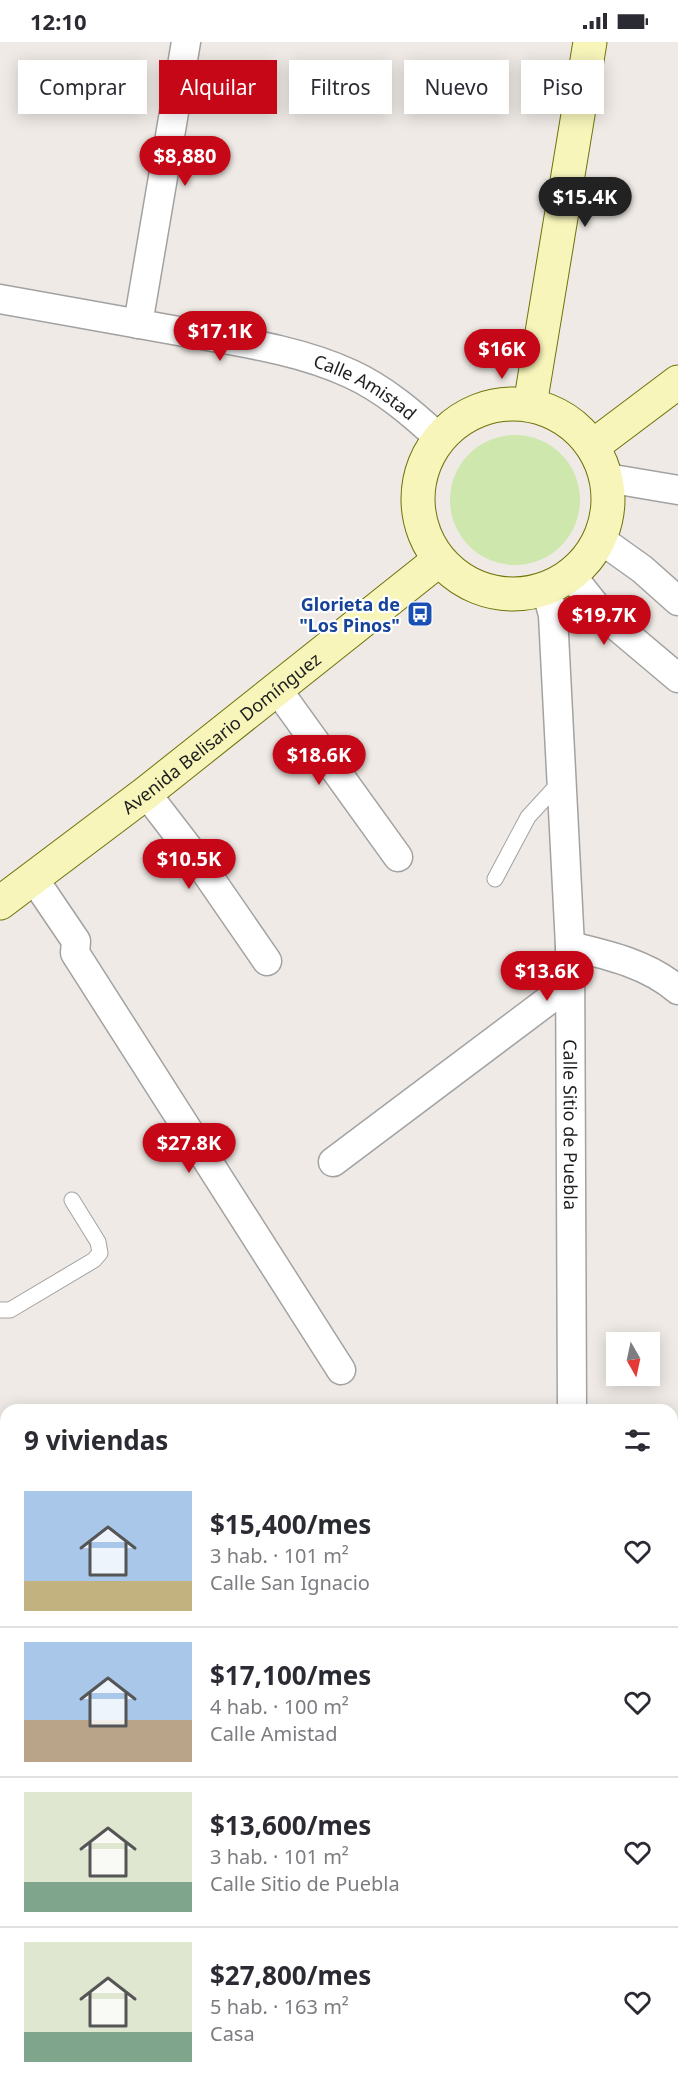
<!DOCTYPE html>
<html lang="es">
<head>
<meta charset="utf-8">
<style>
	:root { --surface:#fff; --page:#f7f7f7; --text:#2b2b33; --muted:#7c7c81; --line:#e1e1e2; --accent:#c50717 }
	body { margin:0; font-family:"Noto Sans",sans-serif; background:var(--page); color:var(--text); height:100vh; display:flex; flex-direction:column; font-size:22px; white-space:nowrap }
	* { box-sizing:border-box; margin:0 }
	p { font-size:20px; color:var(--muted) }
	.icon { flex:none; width:33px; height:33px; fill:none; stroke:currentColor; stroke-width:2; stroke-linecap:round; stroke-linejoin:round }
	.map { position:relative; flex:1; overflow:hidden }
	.side { position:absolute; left:0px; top:1362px; width:678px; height:686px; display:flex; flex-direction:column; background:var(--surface); border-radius:18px 18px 0 0; box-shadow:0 3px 15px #0003 }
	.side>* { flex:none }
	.top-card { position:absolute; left:18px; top:18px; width:642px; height:54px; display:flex; gap:12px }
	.needle { width:39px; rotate:171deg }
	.buttons { position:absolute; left:606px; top:1290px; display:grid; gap:12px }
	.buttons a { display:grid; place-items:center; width:54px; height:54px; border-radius:0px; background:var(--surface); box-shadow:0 3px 15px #0003; font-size:30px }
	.price { position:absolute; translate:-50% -51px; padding:0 14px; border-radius:21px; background:var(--accent); color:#fff; font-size:20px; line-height:39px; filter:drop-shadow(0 2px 3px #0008) }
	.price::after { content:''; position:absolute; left:50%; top:36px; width:18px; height:14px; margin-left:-9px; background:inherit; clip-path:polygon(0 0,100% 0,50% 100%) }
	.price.on { background:#222; color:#fff }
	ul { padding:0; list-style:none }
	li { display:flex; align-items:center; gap:18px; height:150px; padding:0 24px }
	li+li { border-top:2px solid var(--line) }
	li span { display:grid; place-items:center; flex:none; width:168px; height:120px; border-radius:0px; color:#555 }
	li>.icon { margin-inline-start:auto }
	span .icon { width:72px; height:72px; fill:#fffc; stroke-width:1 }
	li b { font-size:26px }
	h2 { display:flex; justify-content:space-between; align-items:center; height:72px; padding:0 24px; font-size:26px }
	.chip { padding:0 21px; border-radius:0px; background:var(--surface); box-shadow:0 3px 15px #0003; font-size:21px; line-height:54px }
	.chip.on { background:var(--accent); color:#fff }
	.status { display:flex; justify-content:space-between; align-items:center; height:42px; padding:0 30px; background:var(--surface); direction:ltr }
	.status svg { height:16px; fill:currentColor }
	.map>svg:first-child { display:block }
</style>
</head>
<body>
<div class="status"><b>12:10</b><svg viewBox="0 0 49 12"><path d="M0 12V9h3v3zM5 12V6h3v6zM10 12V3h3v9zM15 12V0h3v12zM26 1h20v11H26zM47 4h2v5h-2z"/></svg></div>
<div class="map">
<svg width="678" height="2047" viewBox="0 0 678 2047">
	<rect width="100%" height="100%" fill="#efeae5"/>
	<circle fill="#cee7ac" cx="515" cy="458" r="65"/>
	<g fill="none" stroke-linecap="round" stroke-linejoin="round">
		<g stroke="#a2a2a2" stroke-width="17">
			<g id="lane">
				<polyline points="495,837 528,775 561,739"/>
				<polyline points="0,1268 10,1268 94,1218 100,1211 98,1200 72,1158"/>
				<polyline points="0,1962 6,1934"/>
				<polyline points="272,2047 274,2042"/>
			</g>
		</g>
		<g stroke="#a2a2a2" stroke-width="31">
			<g id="street">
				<path id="s1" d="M0 257C61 268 123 279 184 290 240 300 299 308 351 332 384 347 413 372 439 396"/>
				<polyline points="138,282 186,0"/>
				<polyline points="607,436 678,448"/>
				<polyline points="600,497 642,527 678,559"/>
				<polyline points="571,533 602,572 678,636"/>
				<path id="s2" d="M546 547 553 573 570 904 572 1368"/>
				<polyline points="277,647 398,815"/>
				<polyline points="146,751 196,816 267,919"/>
				<polyline points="34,837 76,899 75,911 341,1328"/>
				<path d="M570 904C608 913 648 922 678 948"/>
				<polyline points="333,1120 570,942"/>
				<polyline points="672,1522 678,1522"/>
				<polyline points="551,2047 552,2042"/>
			</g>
		</g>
		<g stroke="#6f7208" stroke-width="35">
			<g id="secondary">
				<circle cx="513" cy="457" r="95"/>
				<polyline points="530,363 590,0"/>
				<polyline points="593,404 678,340"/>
				<path id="s3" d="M0 861 146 751 439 518"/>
				<polyline points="0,2005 6,2007"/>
				<polyline points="19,2042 33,2047"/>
				<polyline points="119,2042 137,2047"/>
			</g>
		</g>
		<use href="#lane" stroke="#fff" stroke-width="15"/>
		<use href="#street" stroke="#fff" stroke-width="28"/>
		<use href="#secondary" stroke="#f7f5ba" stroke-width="33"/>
	</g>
	<defs>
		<g id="bus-square" transform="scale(1.35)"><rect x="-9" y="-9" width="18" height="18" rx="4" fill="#1a4fb4" stroke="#fff"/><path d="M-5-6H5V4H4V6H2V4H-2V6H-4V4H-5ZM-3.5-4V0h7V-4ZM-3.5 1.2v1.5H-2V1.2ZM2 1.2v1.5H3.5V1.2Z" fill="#fff"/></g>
	</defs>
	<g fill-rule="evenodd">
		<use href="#bus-square" x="420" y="572"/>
	</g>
	<g text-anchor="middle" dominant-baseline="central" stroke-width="4.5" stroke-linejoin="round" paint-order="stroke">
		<g font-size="18" fill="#1e1e1e" stroke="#fff">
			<text stroke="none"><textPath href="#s1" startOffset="378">Calle Amistad</textPath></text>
			<text stroke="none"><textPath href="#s3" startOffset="279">Avenida Belisario Domínguez</textPath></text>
			<text stroke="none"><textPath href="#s2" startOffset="537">Calle Sitio de Puebla</textPath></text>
		</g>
		<g font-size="18" font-weight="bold" fill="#164399" stroke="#fff" text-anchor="end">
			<text x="400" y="562">Glorieta de<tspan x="400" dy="21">"Los Pinos"</tspan></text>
		</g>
	</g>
</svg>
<div class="buttons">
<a><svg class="needle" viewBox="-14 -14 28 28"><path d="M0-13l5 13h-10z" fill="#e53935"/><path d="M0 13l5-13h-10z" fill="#7c7c81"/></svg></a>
</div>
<b class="price" style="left:185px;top:145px">$8,880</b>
<b class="price on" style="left:585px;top:186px">$15.4K</b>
<b class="price" style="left:220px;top:320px">$17.1K</b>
<b class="price" style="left:502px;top:338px">$16K</b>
<b class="price" style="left:604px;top:604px">$19.7K</b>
<b class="price" style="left:319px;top:744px">$18.6K</b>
<b class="price" style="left:189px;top:848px">$10.5K</b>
<b class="price" style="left:547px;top:960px">$13.6K</b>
<b class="price" style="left:189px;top:1132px">$27.8K</b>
<div class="top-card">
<a class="chip">Comprar</a>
<a class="chip on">Alquilar</a>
<a class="chip">Filtros</a>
<a class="chip">Nuevo</a>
<a class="chip">Piso</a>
</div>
<section class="side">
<h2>9 viviendas<svg class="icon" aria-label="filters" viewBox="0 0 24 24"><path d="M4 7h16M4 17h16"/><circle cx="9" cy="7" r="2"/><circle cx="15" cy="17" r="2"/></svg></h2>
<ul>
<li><span style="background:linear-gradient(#a9c7e8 75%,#c2b280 0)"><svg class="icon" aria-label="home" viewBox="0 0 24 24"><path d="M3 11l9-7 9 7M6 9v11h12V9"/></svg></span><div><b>$15,400/mes</b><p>3 hab. · 101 m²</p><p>Calle San Ignacio</p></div><svg class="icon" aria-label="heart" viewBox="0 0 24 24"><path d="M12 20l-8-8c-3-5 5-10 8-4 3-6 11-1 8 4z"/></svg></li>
<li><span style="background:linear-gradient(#a9c7e8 65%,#b9a48a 0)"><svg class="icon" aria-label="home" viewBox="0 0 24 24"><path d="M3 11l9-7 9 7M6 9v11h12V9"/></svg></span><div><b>$17,100/mes</b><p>4 hab. · 100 m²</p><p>Calle Amistad</p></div><svg class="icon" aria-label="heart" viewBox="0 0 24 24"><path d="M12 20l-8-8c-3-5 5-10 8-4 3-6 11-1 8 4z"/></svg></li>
<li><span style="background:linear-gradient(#dfe7d0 75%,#7fa58c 0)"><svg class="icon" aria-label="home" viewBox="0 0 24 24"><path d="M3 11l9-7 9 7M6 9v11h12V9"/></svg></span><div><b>$13,600/mes</b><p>3 hab. · 101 m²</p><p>Calle Sitio de Puebla</p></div><svg class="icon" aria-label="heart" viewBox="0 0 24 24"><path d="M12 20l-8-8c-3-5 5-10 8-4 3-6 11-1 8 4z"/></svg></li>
<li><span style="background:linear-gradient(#dfe7d0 75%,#7fa58c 0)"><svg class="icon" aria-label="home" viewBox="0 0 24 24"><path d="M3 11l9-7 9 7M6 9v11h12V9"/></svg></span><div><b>$27,800/mes</b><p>5 hab. · 163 m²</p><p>Casa</p></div><svg class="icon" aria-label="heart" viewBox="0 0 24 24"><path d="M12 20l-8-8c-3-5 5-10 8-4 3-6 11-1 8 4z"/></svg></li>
</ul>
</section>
</div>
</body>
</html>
